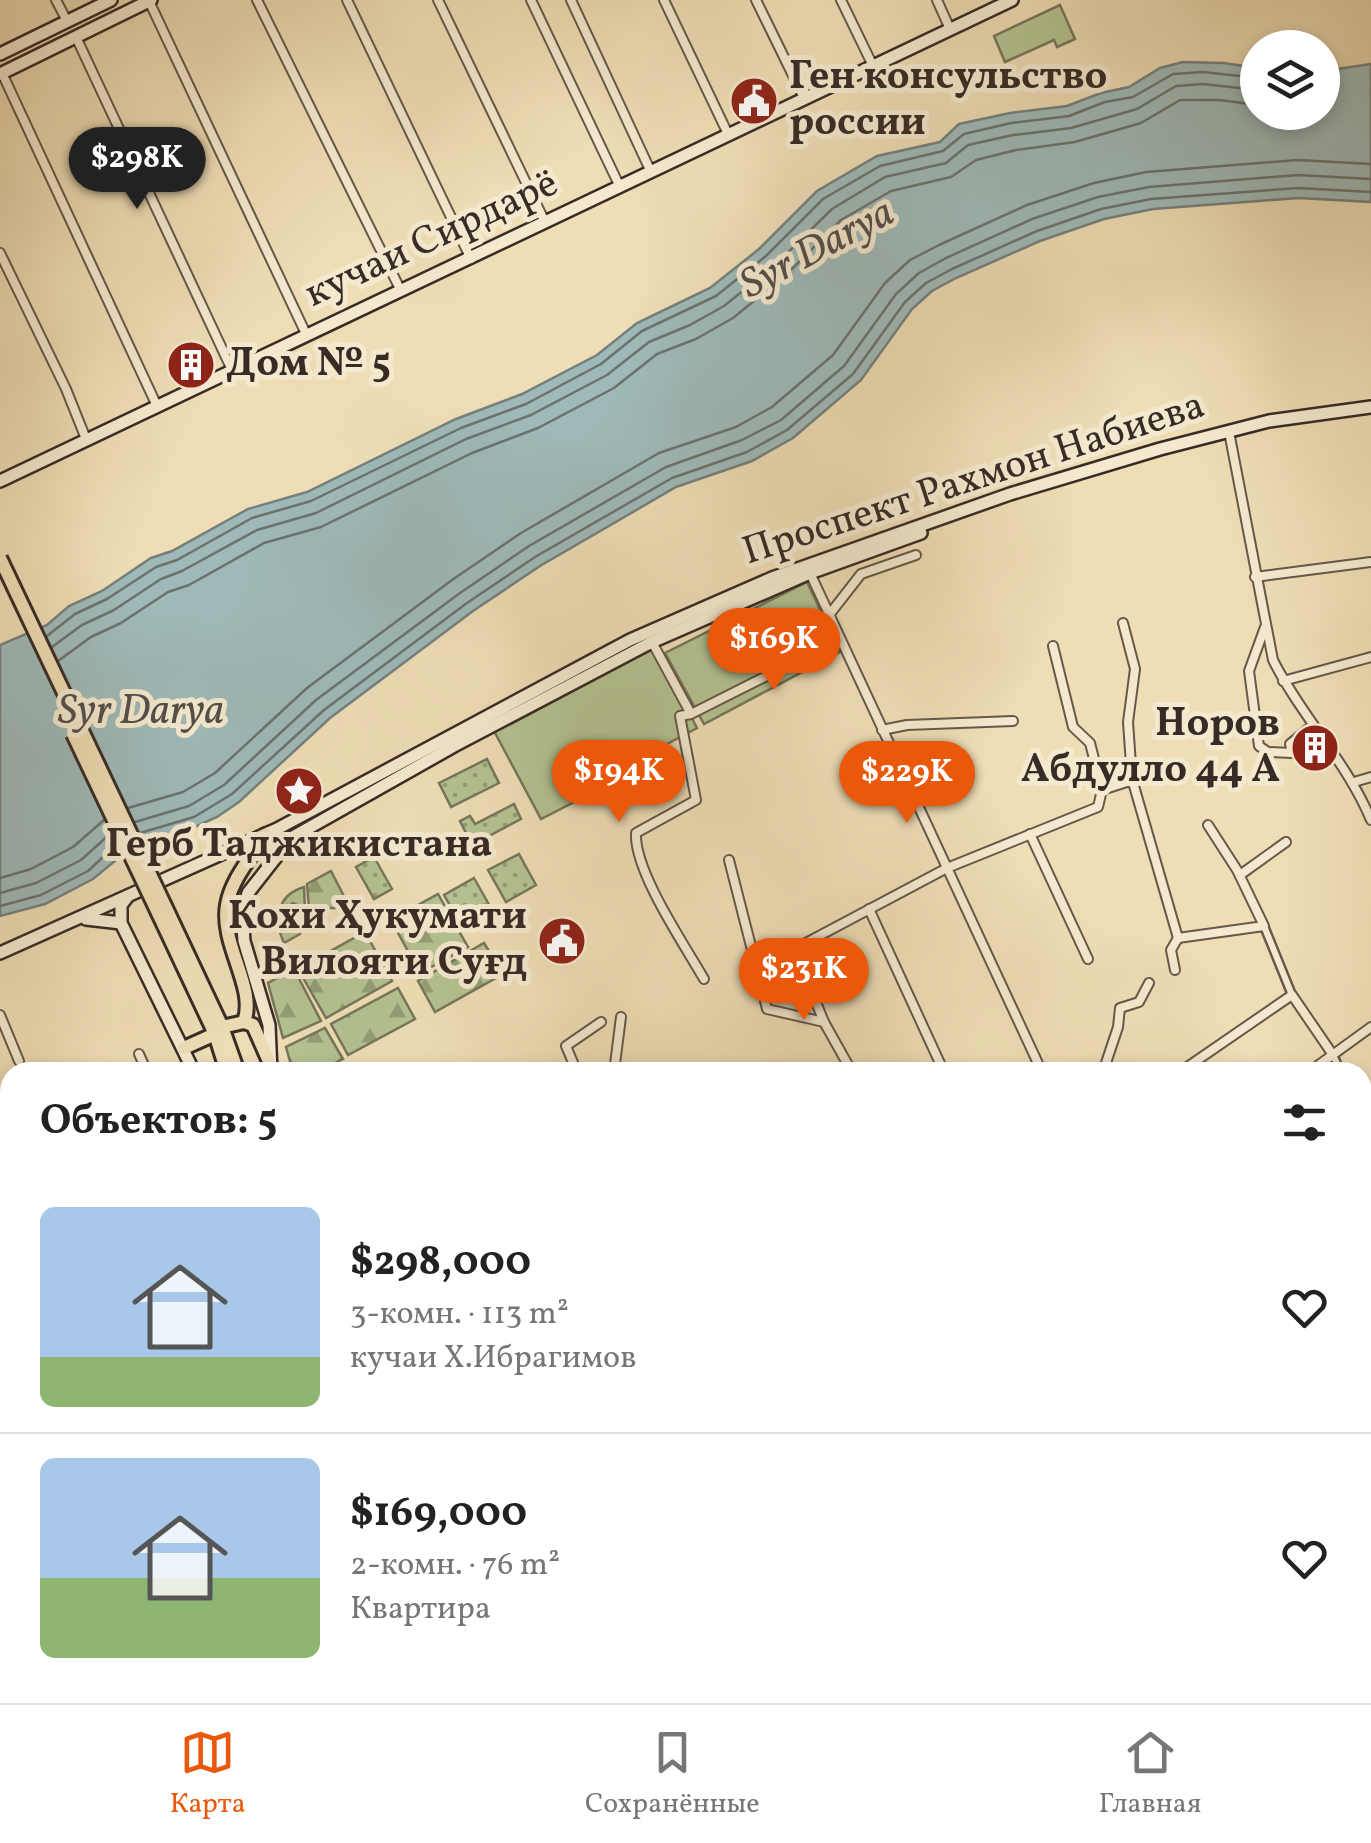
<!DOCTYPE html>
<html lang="ru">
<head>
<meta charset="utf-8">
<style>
	:root { --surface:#fff; --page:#f2f2f2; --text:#222; --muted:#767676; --line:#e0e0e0; --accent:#ea580c }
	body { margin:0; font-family:Vollkorn,serif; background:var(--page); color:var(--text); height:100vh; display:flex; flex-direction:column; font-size:38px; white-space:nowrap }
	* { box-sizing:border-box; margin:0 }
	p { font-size:32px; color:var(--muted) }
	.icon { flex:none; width:55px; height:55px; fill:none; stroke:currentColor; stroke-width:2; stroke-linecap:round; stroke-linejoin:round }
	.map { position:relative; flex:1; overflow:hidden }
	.drawer { position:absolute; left:0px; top:1062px; width:1372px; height:642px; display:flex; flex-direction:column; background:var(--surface); border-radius:30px 30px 0 0; box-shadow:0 5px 15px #0003 }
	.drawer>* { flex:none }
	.buttons { position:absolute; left:1240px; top:30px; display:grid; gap:20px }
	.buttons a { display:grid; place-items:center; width:100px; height:100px; border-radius:50%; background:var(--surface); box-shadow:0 5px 15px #0003; font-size:50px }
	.price { position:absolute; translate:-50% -85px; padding:0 22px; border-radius:35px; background:var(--accent); color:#fff; font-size:32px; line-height:65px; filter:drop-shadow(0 2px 5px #0008) }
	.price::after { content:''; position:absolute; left:50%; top:60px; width:30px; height:22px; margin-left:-15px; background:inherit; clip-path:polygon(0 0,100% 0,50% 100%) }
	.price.active { background:#222; color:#fff }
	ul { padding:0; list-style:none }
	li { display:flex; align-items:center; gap:30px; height:250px; padding:0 40px }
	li+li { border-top:2px solid var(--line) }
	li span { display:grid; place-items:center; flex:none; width:280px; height:200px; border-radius:15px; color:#555 }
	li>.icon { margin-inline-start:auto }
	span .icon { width:120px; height:120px; fill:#fffc; stroke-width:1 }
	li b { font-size:42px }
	h2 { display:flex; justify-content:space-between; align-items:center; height:120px; padding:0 40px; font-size:42px }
	.dock { display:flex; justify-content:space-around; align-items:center; height:140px; border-top:2px solid var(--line); background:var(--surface); font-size:28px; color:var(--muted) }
	.dock a { display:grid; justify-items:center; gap:5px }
	.dock .active { color:var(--accent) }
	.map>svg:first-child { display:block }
</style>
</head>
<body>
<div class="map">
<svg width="1371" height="1703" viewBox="0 0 1371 1703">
	<defs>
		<pattern id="grass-dots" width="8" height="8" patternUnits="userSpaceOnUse" patternTransform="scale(2.5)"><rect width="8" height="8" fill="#b4c291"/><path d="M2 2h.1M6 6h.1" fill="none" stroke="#939e76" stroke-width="1.8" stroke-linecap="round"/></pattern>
		<pattern id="forest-firs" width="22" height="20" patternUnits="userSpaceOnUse" patternTransform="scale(2.5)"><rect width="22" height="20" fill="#b4c291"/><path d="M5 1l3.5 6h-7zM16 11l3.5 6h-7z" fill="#939e76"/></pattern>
	</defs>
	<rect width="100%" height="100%" fill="#eeddb5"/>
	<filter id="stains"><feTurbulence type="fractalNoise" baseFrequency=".002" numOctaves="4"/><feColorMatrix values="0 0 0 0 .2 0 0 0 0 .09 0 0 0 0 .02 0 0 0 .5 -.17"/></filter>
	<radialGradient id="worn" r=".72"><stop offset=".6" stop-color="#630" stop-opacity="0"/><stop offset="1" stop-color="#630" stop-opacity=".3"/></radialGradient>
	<g fill="url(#grass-dots)" stroke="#76765c" stroke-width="2.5">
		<polygon points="487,759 499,783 451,807 439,783"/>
		<polygon points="514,804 521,819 472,845 460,821 470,816 475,824"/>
		<polygon points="519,854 536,885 506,902 488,870"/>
		<polygon points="374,857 392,889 374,899 356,867"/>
		<polygon points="474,878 492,910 463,928 444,895"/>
	</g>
	<g fill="url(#forest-firs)" stroke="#76765c" stroke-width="2.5">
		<polygon points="331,871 350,908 309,908 307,884"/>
		<path d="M304 887 305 909 293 903 284 910 286 918 293 920 305 913 300 934 284 943C273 920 277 895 304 887Z"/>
		<polygon points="438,894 468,947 420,973 391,920"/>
		<polygon points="365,932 392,981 326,1018 298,969"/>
		<polygon points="484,943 503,974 435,1012 418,981"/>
		<polygon points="294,969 321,1021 283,1038 268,983"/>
		<polygon points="398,988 415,1019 348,1055 331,1024"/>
		<polygon points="325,1028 343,1059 317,1072 293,1072 286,1047"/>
	</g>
	<g fill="#b4c291" stroke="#76765c" stroke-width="2.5">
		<polygon points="1060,5 1075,39 1057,47 1054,40 1005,62 994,36"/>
		<polygon points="807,582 840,652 704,724 665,653"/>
		<polygon points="654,647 697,728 641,758 634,777 614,787 592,783 574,793 578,800 541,819 494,731"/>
	</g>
	<polygon fill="#9eb9b8" stroke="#75807e" stroke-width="2.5" points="1183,62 1224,63 1257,68 1258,112 1322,112 1323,71 1371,64 1371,202 1298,198 1153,209 1104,219 1040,241 956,278 932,291 912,309 861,380 793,438 752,461 676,487 540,566 473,611 330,718 239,802 217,817 175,836 132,847 93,879 45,904 0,916 0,645 47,625 69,606 102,591 151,558 172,551 248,509 307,492 456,419 522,394 597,355 637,323 710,288 759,249 817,191 877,156 940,142 959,124 1010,113 1067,106 1101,93 1129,87 1160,68"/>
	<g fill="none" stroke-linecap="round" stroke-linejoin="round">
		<g stroke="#6b726f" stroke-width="2.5">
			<polyline points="47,636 75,614 107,599 156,567 177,560 252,518 311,501 461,428 526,404 601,364 642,331 716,296 766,256 823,199 880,166 943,151 964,134 1011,123 1069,116 1105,102 1133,97 1173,74 1203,72 1258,78"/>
			<polyline points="52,647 82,625 114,610 161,579 182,571 257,530 316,513 466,439 531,415 607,375 649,342 690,325 724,306 775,265 832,209 885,177 946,163 968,145 1013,135 1071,128 1137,109 1176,86 1203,84 1258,90"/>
			<polyline points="58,661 91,637 121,623 168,592 189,585 264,543 321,527 472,453 538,428 614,388 657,354 696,339 733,318 785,276 841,220 891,191 951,177 976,160 1016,150 1075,142 1141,123 1180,100 1219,100 1258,105"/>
			<polyline points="128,808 183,792 215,773 307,688 452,580 521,533 659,453 736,427 772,407 833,355 885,283 910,260 939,245 1027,205 1094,183 1146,172 1298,160 1371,164"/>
			<polyline points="135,822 189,806 224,785 316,700 460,593 529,546 666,467 742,440 781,420 844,366 896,294 919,273 946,258 1032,219 1098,197 1149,187 1298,175 1371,179"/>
			<polyline points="140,833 194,817 232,794 324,710 467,603 535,557 672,478 747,452 787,430 853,374 905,302 926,283 952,269 1037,231 1101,209 1151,199 1298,188 1371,192"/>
			<polyline points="0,878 31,869 73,847 104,820"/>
			<polyline points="0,893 36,883 81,860 111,833"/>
			<polyline points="0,906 41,895 88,871 116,845"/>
		</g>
		<g stroke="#66584a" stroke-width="11">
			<g id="pedestrian">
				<polyline points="1264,926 1292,995"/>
				<polyline points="1333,1055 1341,1072"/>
			</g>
		</g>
		<g stroke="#66584a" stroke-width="12">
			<g id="minor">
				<polyline points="56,0 67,21"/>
				<polyline points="257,0 401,291"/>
				<polyline points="347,0 471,259"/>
				<polyline points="438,0 545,222"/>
				<polyline points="531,0 620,187"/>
				<polyline points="571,0 651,172"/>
				<polyline points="664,0 728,134"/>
				<polyline points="756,0 804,98"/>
				<polyline points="841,0 873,66"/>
				<polyline points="937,0 950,29"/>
				<polyline points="149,1 307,336"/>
				<polyline points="76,37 232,370"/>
				<polyline points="2,73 157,406"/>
				<polyline points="0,253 66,389 86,439"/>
				<path d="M1230 437 1273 660C1301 716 1347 762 1371 820"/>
				<polyline points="810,573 1042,1072"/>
				<polyline points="1255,577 1371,562"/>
				<polyline points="829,615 861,574 916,555"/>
				<polyline points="1123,623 1135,669 1128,722 1132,779 1178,938 1264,926 1237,870 1208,825"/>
				<polyline points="1265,627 1249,671 1259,746 1268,752 1292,753 1290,744 1313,725"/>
				<polyline points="652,642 691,714"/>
				<polyline points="1053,646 1073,727 1090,743 1102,790 1164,770"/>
				<polyline points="1283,681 1371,657"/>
				<polyline points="882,730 907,725 1013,721"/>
				<polyline points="1354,782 1371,777"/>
				<polyline points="1030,834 1088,959"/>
				<polyline points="729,860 767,1009 824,1022"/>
				<polyline points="1240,875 1286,842"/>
				<polyline points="869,909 944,1072"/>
				<polyline points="1175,970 1171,950 1178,938"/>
				<path d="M704 979C684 944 634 871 636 833L696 800 680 716 691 714 840 639"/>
				<polyline points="0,1015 19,1061"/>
				<polyline points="139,1054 147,1072"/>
				<polyline points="577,1072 566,1046 601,1022"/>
				<polyline points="614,1072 621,1017"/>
				<polyline points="852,1072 824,1022 797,955 802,945 947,868 1098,807 1102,790"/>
				<polyline points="1103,1072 1118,1027 1120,1008 1139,1002 1149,983"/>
				<polyline points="1180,1072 1292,995 1333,1055"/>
				<polyline points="1309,1072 1371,1027"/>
				<polyline points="1362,1121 1371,1141"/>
				<polyline points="0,1184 10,1181"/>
				<polyline points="1362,1377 1371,1373"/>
				<polyline points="1362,1453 1371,1472"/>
				<polyline points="1362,1605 1371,1625"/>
				<polyline points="948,1695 952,1703"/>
			</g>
		</g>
		<g stroke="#66584a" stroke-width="15">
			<g id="tertiary">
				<polyline points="1362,1276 1371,1273"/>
				<polyline points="55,1695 56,1703"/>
				<polyline points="533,1695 536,1703"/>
			</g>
		</g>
		<g stroke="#382b26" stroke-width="16">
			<g id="secondary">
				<polyline points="0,54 111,0"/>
				<polyline points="0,74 151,0"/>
				<polyline points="0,481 1012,0"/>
				<polyline points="128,896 121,905 121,923 194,1072"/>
				<polyline points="86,919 121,923"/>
				<polyline points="0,953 277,829 630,640 772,578 1010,494 1160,449 1269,421 1371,407"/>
				<polyline points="271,1072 269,1025 244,941 242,914 248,893 291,838 454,746 652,642 810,573 921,533"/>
				<polyline points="0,1500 10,1503"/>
			</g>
		</g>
		<g stroke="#382b26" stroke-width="18">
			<g id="primary">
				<polyline points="166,908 222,1027 238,1072"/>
				<polyline points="158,913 215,1034 227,1072"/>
				<path d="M244 1022C257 988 220 945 227 905 231 880 252 856 265 835"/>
				<polyline points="222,1027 244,1022 253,1025 268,1059"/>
				<polyline points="184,1048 215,1034"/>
				<polyline points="1362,1626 1371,1626"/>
				<polyline points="425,1695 430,1703"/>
				<polyline points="445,1695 449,1703"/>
				<polyline points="1061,1703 1080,1695"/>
				<polyline points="1084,1703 1103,1695"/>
			</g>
		</g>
		<use href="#pedestrian" stroke="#f4e9cf" stroke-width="6"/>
		<use href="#minor" stroke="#f4e9cf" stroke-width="8"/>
		<use href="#tertiary" stroke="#f4e9cf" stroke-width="10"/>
		<use href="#secondary" stroke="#f4e9cf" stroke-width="11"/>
		<use href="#primary" stroke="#eeddb5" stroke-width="12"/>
		<g stroke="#382b26" stroke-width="18" stroke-linecap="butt">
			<g id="primary-bridge">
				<polyline points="0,558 166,908"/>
				<polyline points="73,734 158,913"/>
			</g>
		</g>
		<use href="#primary-bridge" stroke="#eeddb5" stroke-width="12"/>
	</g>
	<defs>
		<g id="civic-disc" transform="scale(2.5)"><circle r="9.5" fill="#8f2418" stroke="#f4e9cf"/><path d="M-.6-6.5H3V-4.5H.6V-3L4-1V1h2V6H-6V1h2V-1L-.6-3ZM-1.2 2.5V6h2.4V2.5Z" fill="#fff"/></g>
		<g id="building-disc" transform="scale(2.5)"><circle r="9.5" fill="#8f2418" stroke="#f4e9cf"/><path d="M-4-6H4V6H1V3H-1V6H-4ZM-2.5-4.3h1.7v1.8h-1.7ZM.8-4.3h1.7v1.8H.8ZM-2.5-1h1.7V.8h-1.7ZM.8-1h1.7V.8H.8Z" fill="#fff"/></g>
		<g id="sight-disc" transform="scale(2.5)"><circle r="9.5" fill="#8f2418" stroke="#f4e9cf"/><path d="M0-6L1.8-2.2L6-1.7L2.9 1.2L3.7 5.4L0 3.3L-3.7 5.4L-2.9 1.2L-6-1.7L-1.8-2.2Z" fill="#fff"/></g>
	</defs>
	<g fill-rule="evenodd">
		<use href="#civic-disc" x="754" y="101"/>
		<use href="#building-disc" x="191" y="365"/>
		<use href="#building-disc" x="1315" y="748"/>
		<use href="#sight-disc" x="299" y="791"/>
		<use href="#civic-disc" x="562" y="941"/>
	</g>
	<g text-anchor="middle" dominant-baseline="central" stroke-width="10" stroke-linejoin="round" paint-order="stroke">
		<g font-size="40" font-weight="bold" fill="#382b26" stroke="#f4e9cf" text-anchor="start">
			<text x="789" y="78">Ген консульство<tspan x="789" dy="46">россии</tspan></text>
			<text x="226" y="365">Дом № 5</text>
			<text x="1280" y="725" text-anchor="end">Норов<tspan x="1280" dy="46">Абдулло 44 А</tspan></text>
			<text x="299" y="846" text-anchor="middle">Герб Таджикистана</text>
			<text x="527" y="918" text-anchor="end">Кохи Ҳукумати<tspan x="527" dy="46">Вилояти Суғд</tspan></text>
		</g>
		<g font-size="40" fill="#382b26" stroke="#f4e9cf">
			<text transform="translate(432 240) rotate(-25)">кучаи Сирдарё</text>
			<text transform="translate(974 480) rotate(-18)">Проспект Рахмон Набиева</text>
		</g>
		<g font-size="42" font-style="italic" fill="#524e4a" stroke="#f4e9cf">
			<text transform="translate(818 250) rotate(-28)">Syr Darya</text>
			<text x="141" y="712">Syr Darya</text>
		</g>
	</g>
	<rect width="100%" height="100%" filter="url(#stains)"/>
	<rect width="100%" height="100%" fill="url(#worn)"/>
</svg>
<div class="buttons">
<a><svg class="icon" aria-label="layers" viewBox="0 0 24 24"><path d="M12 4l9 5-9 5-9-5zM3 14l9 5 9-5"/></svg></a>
</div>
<b class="price active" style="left:137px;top:212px">$298K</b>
<b class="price" style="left:774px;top:693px">$169K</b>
<b class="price" style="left:619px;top:825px">$194K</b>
<b class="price" style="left:907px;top:826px">$229K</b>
<b class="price" style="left:804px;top:1023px">$231K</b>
<section class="drawer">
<h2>Объектов: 5<svg class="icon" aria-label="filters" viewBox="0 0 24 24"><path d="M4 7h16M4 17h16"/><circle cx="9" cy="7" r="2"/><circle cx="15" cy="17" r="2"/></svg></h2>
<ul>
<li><span style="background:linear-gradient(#a9c7e8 75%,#8fb573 0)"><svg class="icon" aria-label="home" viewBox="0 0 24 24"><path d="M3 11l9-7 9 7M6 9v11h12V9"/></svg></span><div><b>$298,000</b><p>3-комн. · 113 m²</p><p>кучаи Х.Ибрагимов</p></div><svg class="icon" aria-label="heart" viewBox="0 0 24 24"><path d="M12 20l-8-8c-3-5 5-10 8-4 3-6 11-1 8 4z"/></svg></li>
<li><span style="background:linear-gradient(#a9c7e8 60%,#8fb573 0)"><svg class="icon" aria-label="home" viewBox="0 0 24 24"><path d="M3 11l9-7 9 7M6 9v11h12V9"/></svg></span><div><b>$169,000</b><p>2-комн. · 76 m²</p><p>Квартира</p></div><svg class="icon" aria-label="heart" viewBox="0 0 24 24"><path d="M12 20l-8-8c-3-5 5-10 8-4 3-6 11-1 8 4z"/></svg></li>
</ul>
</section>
</div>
<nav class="dock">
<a class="active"><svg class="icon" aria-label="map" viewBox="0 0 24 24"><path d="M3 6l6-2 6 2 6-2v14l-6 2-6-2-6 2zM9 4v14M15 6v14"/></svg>Карта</a>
<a><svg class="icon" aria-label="saved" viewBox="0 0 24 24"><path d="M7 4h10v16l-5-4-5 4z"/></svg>Сохранённые</a>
<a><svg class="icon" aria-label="home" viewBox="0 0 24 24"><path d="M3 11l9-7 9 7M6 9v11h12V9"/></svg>Главная</a>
</nav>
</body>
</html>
